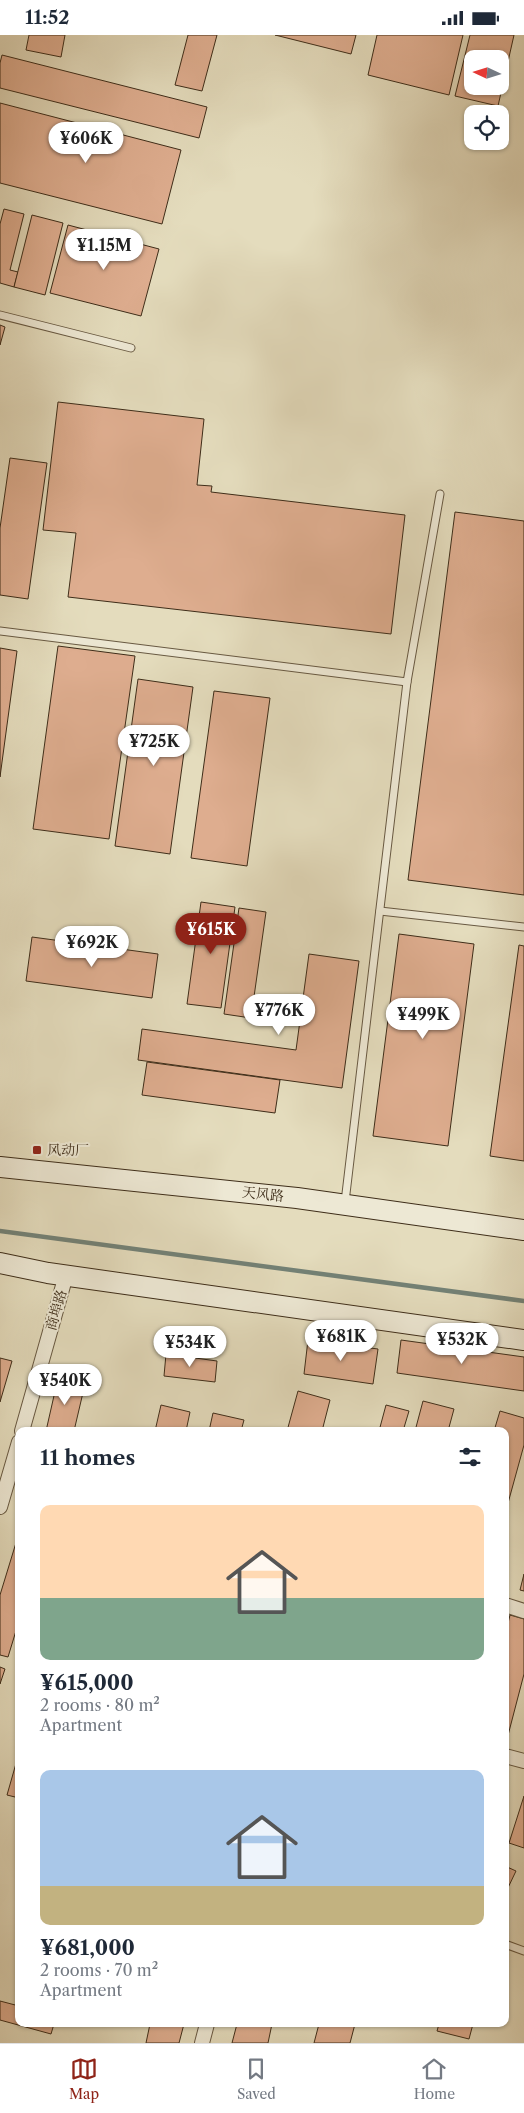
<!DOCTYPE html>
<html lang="en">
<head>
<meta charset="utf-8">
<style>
	:root { --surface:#fff; --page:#f6f6f7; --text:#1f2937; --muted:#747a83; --line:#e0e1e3; --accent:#8f2418 }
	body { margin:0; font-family:"Libre Caslon Text","Noto Serif SC",serif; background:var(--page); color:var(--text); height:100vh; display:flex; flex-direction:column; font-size:19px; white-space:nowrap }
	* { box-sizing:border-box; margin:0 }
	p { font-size:16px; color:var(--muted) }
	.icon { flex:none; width:28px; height:28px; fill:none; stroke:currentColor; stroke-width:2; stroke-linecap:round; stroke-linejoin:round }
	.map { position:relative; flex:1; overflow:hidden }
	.details { position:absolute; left:15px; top:1392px; width:494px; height:600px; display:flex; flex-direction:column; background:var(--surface); border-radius:10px; box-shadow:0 1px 4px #0004 }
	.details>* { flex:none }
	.needle { width:32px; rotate:274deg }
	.tools { position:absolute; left:464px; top:15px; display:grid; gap:10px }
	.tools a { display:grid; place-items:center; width:45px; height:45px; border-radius:10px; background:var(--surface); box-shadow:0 1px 4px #0004; font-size:25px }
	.price { position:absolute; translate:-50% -42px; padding:0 11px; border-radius:18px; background:#fff; color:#222; font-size:16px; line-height:32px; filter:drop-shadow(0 1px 2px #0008) }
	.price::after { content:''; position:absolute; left:50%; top:30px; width:15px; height:11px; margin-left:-8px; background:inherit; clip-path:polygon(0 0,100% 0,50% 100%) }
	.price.active { background:var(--accent); color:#fff }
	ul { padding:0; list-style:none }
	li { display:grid; align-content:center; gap:10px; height:265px; padding:0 25px }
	li span { display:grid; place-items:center; height:155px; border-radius:10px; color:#555 }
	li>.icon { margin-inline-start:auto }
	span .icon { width:90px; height:90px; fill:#fffc; stroke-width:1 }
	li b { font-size:21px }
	h2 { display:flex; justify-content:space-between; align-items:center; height:60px; padding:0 25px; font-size:21px }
	.status { display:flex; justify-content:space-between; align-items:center; height:35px; padding:0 25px; background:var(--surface); direction:ltr }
	.status svg { height:14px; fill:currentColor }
	.menu { display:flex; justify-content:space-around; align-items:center; height:70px; border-top:1px solid var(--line); background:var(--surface); font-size:14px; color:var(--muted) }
	.menu a { display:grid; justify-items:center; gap:2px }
	.menu .active { color:var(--accent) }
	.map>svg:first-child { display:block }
</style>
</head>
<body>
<div class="status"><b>11:52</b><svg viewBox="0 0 49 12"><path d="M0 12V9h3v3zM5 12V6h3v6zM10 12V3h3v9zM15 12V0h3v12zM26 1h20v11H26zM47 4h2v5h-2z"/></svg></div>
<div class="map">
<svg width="524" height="2008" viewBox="0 0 524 2008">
	<rect width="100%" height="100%" fill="#e4dcbd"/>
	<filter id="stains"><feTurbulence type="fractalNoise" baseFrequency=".004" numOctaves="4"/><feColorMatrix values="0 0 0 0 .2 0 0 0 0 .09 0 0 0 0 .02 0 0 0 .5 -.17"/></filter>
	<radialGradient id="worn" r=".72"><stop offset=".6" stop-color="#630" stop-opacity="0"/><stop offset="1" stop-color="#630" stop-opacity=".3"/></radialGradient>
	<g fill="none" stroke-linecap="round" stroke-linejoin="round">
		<polyline stroke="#738277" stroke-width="4.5" points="0,1196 524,1266"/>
	</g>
	<g fill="#dead8f" stroke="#3e2d19" fill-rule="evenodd">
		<polygon points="29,0 65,0 61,22 26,15"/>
		<polygon points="188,0 217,0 202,56 175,50"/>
		<polygon points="275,0 356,0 351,19"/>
		<polygon points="377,0 463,0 449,60 368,40"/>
		<path d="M470 0H514L498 71 455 61ZM472 24H500V51H472Z"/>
		<polygon points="2,20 207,72 199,103 0,53 0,28"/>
		<polygon points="0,68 181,115 162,189 0,148"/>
		<polygon points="4,174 24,179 10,235 18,237 14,252 0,248 0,189"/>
		<polygon points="32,180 63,188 45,260 14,252"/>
		<polygon points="68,190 159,214 141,281 50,258"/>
		<polygon points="0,290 5,292 0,310"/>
		<polygon points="58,367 204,384 197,450 212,451 211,457 405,480 391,599 68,562 76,498 43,495"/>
		<polygon points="10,423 47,428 28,564 0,560 0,493"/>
		<polygon points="455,477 524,486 524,860 408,845"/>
		<polygon points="58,611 135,621 109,804 33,794"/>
		<polygon points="0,613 17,616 0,742"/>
		<polygon points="138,644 193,652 170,819 115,811"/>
		<polygon points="214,656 270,663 247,831 191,823"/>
		<polygon points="201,867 235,872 221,973 187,969"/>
		<polygon points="239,873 266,877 251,983 224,979"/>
		<polygon points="399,899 474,909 448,1111 373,1101"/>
		<polygon points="32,902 158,919 152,963 26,946"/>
		<polygon points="519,910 524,911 524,1126 490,1121"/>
		<polygon points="309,919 359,926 342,1053 138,1025 142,994 296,1015"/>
		<polygon points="147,1027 280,1045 275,1078 142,1060"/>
		<polygon points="308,1305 378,1314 373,1349 304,1339"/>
		<polygon points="401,1305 524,1322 524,1356 397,1338"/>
		<polygon points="166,1319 217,1326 215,1347 164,1341"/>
		<polygon points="0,1323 12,1326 0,1367"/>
		<polygon points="58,1343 85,1349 74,1396 46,1396"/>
		<polygon points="298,1356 330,1365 322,1396 287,1396"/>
		<polygon points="423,1366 454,1374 448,1396 415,1396"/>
		<polygon points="161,1370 190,1377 186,1396 155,1396"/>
		<polygon points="386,1370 409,1376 403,1396 379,1396"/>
		<polygon points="500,1376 524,1383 524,1410 505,1479 505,1396 494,1396"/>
		<polygon points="213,1378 244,1385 241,1396 209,1396"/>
		<polygon points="19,1498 19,1586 8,1622 0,1620 0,1560"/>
		<polygon points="524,1539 524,1556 520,1555"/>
		<polygon points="510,1580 524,1584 524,1639 506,1708 505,1600"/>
		<polygon points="0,1632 5,1634 0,1649"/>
		<polygon points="19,1718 19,1763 7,1760"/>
		<polygon points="524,1761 524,1813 509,1808"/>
		<polygon points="505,1831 516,1836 505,1859"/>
		<polygon points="0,1966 19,1971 19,1989 54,1989 51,1999 0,1985"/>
		<polygon points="150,1989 184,1989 179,2008 146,2008"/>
		<polygon points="237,1989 272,1989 268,2008 232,2008"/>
		<polygon points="319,1989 355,1989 350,2008 314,2008"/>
		<polygon points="439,1989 473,1989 469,2004 437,1996"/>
	</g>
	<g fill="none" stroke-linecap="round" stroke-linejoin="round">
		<g stroke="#685942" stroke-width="9">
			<g id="lane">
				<polyline points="0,280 131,313"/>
				<polyline points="0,596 407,647"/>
				<polyline points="380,876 524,892"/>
				<polyline points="345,1167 407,647 440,459"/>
				<polyline points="505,1909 524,1916"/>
			</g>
		</g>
		<g stroke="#685942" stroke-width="16">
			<g id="street">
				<polyline points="22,1396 66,1240"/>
				<polyline points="0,1472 19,1407"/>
				<polyline points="505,1570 524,1576"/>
				<polyline points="505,1721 524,1726"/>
				<polyline points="202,2008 207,1989"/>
			</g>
		</g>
		<g stroke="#3e2d19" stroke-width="22">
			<g id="secondary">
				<polyline points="0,1132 297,1163 524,1195"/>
				<polyline points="0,1228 48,1238 524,1305"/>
			</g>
		</g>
		<use href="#lane" stroke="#ede8d4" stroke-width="7"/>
		<use href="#street" stroke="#ede8d4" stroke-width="14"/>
		<use href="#secondary" stroke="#ede8d4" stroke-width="20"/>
	</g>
	<rect fill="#8f2418" stroke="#ede8d4" stroke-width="2" x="32" y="1110" width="10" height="10" rx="2.5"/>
	<g text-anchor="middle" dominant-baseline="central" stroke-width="4" stroke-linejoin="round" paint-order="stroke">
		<g font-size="14" fill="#3e2d19" stroke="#ede8d4" text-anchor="start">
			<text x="47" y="1115">风动厂</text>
		</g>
		<g font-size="14" fill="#3e2d19" stroke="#ede8d4">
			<text transform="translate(263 1159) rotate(6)">天风路</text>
			<text transform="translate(56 1275) rotate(-74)">商埠路</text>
		</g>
	</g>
	<rect width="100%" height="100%" filter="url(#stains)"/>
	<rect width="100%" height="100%" fill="url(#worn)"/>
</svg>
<div class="tools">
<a><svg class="needle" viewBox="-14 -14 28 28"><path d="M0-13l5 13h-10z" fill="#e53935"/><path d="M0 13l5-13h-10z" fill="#747a83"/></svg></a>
<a><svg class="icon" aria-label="locate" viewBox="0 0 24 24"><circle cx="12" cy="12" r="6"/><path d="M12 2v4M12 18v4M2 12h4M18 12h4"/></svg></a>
</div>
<b class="price" style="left:86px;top:129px">¥606K</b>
<b class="price" style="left:104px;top:236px">¥1.15M</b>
<b class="price" style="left:154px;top:732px">¥725K</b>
<b class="price active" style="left:211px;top:920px">¥615K</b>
<b class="price" style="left:92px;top:933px">¥692K</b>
<b class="price" style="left:279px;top:1001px">¥776K</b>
<b class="price" style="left:423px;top:1005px">¥499K</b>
<b class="price" style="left:341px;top:1327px">¥681K</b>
<b class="price" style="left:462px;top:1330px">¥532K</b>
<b class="price" style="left:190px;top:1333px">¥534K</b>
<b class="price" style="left:65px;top:1371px">¥540K</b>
<section class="details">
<h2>11 homes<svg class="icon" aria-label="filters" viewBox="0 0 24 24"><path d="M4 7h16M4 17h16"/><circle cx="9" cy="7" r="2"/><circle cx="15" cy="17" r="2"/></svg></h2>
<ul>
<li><span style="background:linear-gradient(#ffd9b3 60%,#7fa58c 0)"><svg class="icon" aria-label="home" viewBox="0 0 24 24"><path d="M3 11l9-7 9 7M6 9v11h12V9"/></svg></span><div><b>¥615,000</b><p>2 rooms · 80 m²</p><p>Apartment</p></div></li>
<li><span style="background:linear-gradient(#a9c7e8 75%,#c2b280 0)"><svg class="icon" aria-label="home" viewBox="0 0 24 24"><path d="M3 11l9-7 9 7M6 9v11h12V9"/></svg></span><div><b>¥681,000</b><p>2 rooms · 70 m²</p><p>Apartment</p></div></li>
</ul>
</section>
</div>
<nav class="menu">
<a class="active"><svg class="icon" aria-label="map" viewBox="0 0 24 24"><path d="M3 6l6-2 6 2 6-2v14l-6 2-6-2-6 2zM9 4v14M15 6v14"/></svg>Map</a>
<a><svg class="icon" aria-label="saved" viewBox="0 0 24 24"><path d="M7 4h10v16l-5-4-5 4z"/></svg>Saved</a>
<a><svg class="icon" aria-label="home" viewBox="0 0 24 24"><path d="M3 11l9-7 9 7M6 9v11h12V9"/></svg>Home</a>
</nav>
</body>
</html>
